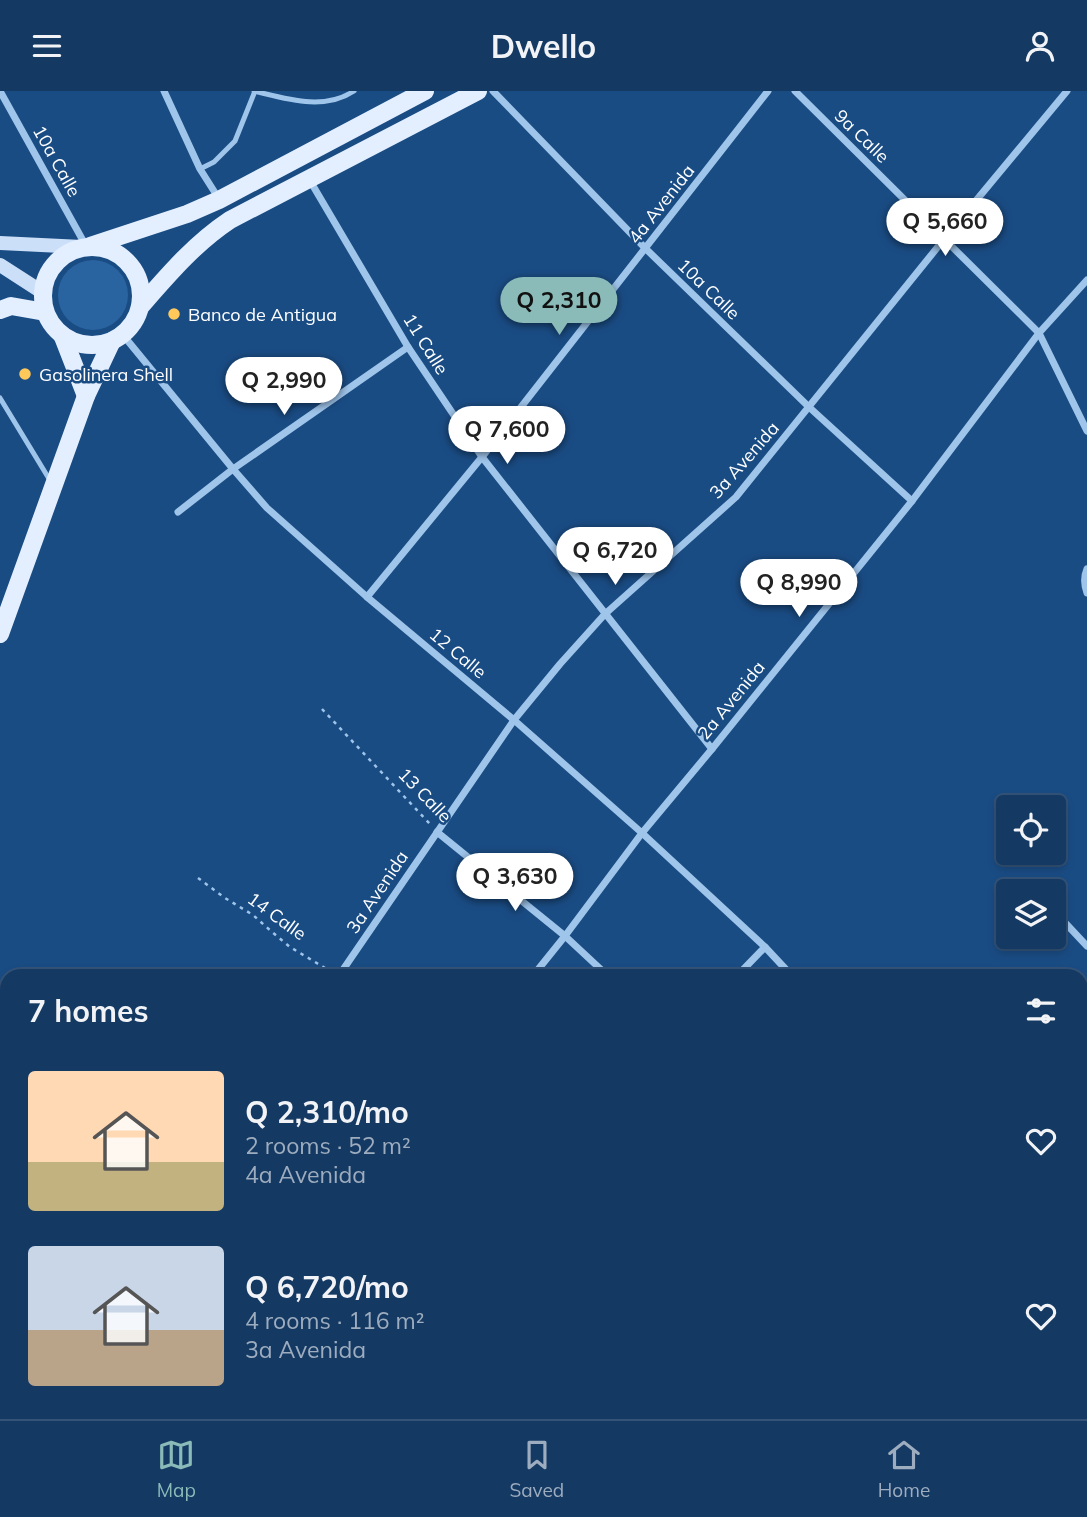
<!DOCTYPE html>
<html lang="en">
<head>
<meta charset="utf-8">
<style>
	:root { --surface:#143963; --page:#21446c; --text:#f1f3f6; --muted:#9dacbe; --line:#335378; --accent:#8bbbb9 }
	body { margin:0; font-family:Mulish,sans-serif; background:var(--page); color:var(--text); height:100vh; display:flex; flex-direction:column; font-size:26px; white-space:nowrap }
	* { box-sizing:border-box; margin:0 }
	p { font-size:23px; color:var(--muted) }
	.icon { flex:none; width:38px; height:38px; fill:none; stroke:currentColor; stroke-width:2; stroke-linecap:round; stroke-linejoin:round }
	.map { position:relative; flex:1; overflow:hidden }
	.details { position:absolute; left:0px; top:878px; width:1088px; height:450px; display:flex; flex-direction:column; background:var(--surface); border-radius:21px 21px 0 0; box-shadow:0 4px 10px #0003,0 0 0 2px var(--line) }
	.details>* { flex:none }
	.fabs { position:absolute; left:996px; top:704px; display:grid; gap:14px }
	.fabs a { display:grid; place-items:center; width:70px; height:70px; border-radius:7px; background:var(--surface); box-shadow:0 4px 10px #0003,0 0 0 2px var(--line); font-size:35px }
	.price { position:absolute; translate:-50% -60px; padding:0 16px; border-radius:24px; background:#fff; color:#222; font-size:23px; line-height:46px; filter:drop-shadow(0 2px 4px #0008) }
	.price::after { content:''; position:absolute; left:50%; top:42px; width:21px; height:16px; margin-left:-10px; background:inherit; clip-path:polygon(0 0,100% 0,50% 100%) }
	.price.selected { background:var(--accent); color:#111 }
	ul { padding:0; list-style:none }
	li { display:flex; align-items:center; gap:21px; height:175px; padding:0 28px }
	li span { display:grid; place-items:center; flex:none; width:196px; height:140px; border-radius:7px; color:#555 }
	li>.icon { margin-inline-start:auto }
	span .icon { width:84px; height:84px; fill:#fffc; stroke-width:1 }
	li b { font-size:30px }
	h2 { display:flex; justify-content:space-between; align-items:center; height:84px; padding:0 28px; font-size:30px }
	header { display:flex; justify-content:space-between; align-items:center; height:91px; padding:0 28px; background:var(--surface); font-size:32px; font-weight:700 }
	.tabs { display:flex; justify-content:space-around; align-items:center; height:98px; border-top:2px solid var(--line); background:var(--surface); font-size:19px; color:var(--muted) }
	.tabs a { display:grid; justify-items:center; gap:4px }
	.tabs .selected { color:var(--accent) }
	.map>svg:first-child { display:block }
</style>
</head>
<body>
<header><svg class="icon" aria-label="menu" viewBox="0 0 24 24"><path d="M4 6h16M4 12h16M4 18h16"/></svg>Dwello<svg class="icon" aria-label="person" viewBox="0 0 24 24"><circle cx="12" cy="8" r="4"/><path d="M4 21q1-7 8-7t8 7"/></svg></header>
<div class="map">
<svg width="1087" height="1328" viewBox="0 0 1087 1328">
	<rect width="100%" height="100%" fill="#1a4c84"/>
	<g fill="#2964a1">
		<circle cx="93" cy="204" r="35"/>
		<polygon points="263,1321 435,1321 434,1328 262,1328"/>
	</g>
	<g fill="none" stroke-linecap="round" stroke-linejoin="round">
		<g stroke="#9fc5eb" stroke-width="2.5" stroke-dasharray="3.5 5" stroke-linecap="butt">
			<polyline points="322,618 430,733"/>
			<polyline points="198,787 225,807 253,824 272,841 290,856 330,880"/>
			<polyline points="1082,984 1087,991"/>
			<polyline points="1082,1118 1087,1118"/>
		</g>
		<g stroke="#9fc5eb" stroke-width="5">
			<path d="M254 0C287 8 324 20 354 0"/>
			<polyline points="200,78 214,71 235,50 255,0"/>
			<polyline points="0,307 51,391"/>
		</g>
		<g stroke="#9fc5eb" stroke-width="7">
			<polyline points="0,0 86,155"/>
			<polyline points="164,0 200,78 219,108"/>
			<polyline points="493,0 646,158 810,317 912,410"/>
			<polyline points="795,0 1039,242 1087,340"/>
			<polyline points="309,88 408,256 482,366 712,658"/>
			<polyline points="123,244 233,378 267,417 367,506 514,629 642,742 765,856 793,886"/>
			<polyline points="178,421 233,378 408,256"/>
			<path d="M1087 478C1084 485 1084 494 1087 502"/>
			<polyline points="367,506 482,366 768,0"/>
			<polyline points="437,741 565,845 609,886"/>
			<polyline points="1055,821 1087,855"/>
			<polyline points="338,886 514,629 560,573 605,523 736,406 945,147 1067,0"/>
			<polyline points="532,886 565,845 642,742 712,658 912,410 1039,242 1087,189"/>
			<polyline points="736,886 765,856"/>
			<polyline points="0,1177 7,1182"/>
			<polyline points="0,1284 7,1291"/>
			<polyline points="868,1321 874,1328"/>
			<polyline points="35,1328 40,1321"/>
			<polyline points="563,1328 566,1321"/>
		</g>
		<g stroke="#cbe0f8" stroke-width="14">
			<polyline points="0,152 82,156"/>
			<polyline points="0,174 42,201"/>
		</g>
		<g stroke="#e3efff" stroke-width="18">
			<polyline points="90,155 187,123 219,109 425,0"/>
			<circle cx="92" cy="205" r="49"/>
			<path d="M140 216C168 184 194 153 230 129L478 0"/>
			<polyline points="0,219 11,215 45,221"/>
			<polyline points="63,246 86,305"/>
			<polyline points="0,543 86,305 112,250"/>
		</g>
	</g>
	<g fill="#fec85a" stroke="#1a4c84" stroke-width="2.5">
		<circle cx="174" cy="223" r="7"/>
		<circle cx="25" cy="283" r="7"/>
	</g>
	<g text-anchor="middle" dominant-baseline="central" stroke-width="5" stroke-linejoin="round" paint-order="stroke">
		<g font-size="18" fill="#fff" stroke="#1a4c84">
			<text transform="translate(862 45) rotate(44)">9a Calle</text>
			<text transform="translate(57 70) rotate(61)">10a Calle</text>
			<text transform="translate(661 113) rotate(-52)">4a Avenida</text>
			<text transform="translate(709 198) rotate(44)">10a Calle</text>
			<text transform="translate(426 253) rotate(58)">11 Calle</text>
			<text transform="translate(744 369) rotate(-49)">3a Avenida</text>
			<text transform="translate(458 562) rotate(40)">12 Calle</text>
			<text transform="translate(731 609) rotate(-51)">2a Avenida</text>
			<text transform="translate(425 704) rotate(46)">13 Calle</text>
			<text transform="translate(377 801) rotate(-56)">3a Avenida</text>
			<text transform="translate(277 825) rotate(36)">14 Calle</text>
		</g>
		<g font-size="18" fill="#fff" stroke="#1a4c84" text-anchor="start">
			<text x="188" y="223">Banco de Antigua</text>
			<text x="39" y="283">Gasolinera Shell</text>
		</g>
	</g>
</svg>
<div class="fabs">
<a><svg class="icon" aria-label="locate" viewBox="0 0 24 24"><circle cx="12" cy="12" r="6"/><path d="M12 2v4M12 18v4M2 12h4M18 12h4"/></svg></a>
<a><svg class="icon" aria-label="layers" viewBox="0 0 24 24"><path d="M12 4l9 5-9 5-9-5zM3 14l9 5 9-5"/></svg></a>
</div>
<b class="price" style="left:945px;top:167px">Q 5,660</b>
<b class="price selected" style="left:559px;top:246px">Q 2,310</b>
<b class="price" style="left:284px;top:326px">Q 2,990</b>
<b class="price" style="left:507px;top:375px">Q 7,600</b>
<b class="price" style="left:615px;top:496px">Q 6,720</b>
<b class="price" style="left:799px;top:528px">Q 8,990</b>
<b class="price" style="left:515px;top:822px">Q 3,630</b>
<section class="details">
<h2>7 homes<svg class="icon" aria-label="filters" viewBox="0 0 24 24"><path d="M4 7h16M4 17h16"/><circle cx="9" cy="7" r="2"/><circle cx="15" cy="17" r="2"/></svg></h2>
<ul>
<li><span style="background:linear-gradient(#ffd9b3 65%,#c2b280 0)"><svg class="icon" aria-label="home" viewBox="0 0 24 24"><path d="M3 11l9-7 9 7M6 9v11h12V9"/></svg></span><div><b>Q 2,310/mo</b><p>2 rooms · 52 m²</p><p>4a Avenida</p></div><svg class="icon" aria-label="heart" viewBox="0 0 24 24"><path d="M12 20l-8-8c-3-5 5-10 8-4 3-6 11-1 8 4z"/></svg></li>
<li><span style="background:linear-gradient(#c9d6e8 60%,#b9a48a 0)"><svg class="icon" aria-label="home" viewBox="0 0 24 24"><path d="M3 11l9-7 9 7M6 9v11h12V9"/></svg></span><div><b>Q 6,720/mo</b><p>4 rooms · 116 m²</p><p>3a Avenida</p></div><svg class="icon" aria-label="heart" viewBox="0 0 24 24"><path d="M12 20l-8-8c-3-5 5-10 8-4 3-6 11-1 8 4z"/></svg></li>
</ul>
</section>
</div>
<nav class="tabs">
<a class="selected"><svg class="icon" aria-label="map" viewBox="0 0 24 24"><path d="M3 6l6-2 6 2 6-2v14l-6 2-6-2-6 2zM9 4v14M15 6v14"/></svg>Map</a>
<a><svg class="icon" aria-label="saved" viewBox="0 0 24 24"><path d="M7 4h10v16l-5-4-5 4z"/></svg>Saved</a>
<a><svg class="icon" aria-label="home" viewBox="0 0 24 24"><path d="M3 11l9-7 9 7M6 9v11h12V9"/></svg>Home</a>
</nav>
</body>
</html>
